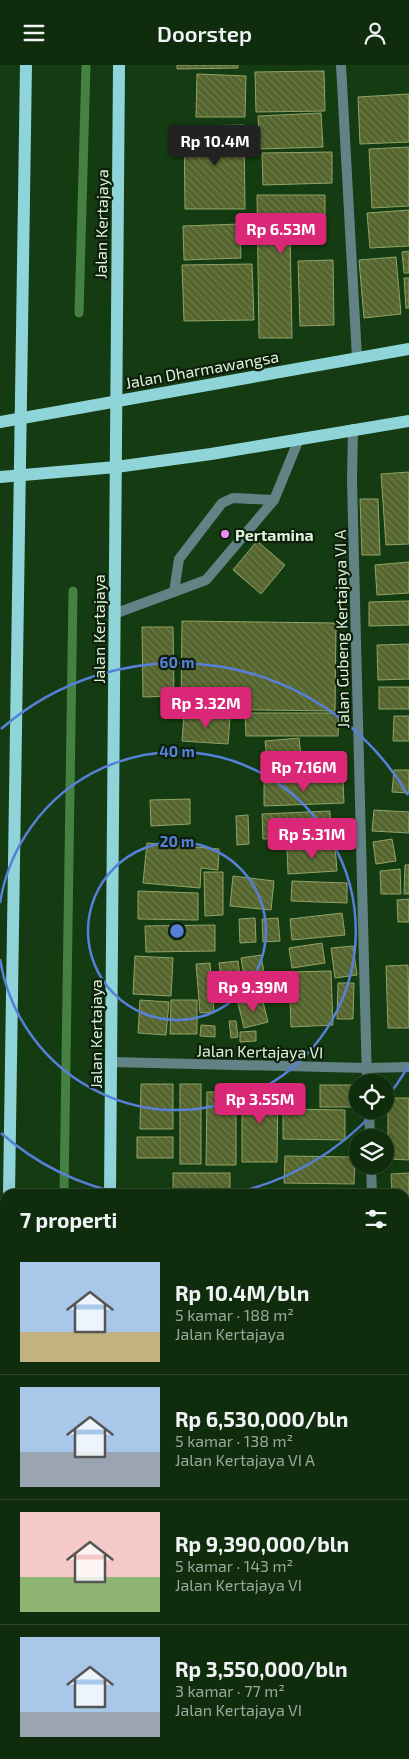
<!DOCTYPE html>
<html lang="id">
<head>
<meta charset="utf-8">
<style>
	:root { --surface:#0f2c0d; --page:#183416; --text:#f1f3f6; --muted:#9ba79d; --line:#2f482e; --accent:#db2777 }
	body { margin:0; font-family:"Exo 2",sans-serif; background:var(--page); color:var(--text); height:100vh; display:flex; flex-direction:column; font-size:19px; white-space:nowrap }
	* { box-sizing:border-box; margin:0 }
	p { font-size:16px; color:var(--muted) }
	.icon { flex:none; width:28px; height:28px; fill:none; stroke:currentColor; stroke-width:2; stroke-linecap:round; stroke-linejoin:round }
	.map { position:relative; flex:1; overflow:hidden }
	.side { position:absolute; left:0px; top:1124px; width:410px; height:571px; display:flex; flex-direction:column; background:var(--surface); border-radius:15px 15px 0 0; box-shadow:0 5px 20px #0002,0 0 0 1px var(--line) }
	.side>* { flex:none }
	.fabs { position:absolute; left:349px; top:1009px; display:grid; gap:10px }
	.fabs a { display:grid; place-items:center; width:45px; height:45px; border-radius:50%; background:var(--surface); box-shadow:0 5px 20px #0002,0 0 0 1px var(--line); font-size:25px }
	.price { position:absolute; translate:-50% -42px; padding:0 11px; border-radius:5px; background:var(--accent); color:#fff; font-size:16px; line-height:32px; filter:drop-shadow(0 1px 2px #0008) }
	.price::after { content:''; position:absolute; left:50%; top:30px; width:15px; height:11px; margin-left:-8px; background:inherit; clip-path:polygon(0 0,100% 0,50% 100%) }
	.price.current { background:#222; color:#fff }
	ul { padding:0; list-style:none }
	li { display:flex; align-items:center; gap:15px; height:125px; padding:0 20px }
	li+li { border-top:1px solid var(--line) }
	li span { display:grid; place-items:center; flex:none; width:140px; height:100px; border-radius:0px; color:#555 }
	li>.icon { margin-inline-start:auto }
	span .icon { width:60px; height:60px; fill:#fffc; stroke-width:1 }
	li b { font-size:21px }
	h2 { display:flex; justify-content:space-between; align-items:center; height:60px; padding:0 20px; font-size:21px }
	header { display:flex; justify-content:space-between; align-items:center; height:65px; padding:0 20px; background:var(--surface); font-size:22px; font-weight:600 }
	.map>svg:first-child { display:block }
</style>
</head>
<body>
<header><svg class="icon" aria-label="menu" viewBox="0 0 24 24"><path d="M4 6h16M4 12h16M4 18h16"/></svg>Doorstep<svg class="icon" aria-label="person" viewBox="0 0 24 24"><circle cx="12" cy="8" r="4"/><path d="M4 21q1-7 8-7t8 7"/></svg></header>
<div class="map">
<svg width="409" height="1694" viewBox="0 0 409 1694">
	<defs>
		<pattern id="building-back-hatch" width="6" height="6" patternUnits="userSpaceOnUse" patternTransform="scale(1.25)"><rect width="6" height="6" fill="#55652d"/><path d="M-1 5l2 2M0 0l6 6M5-1l2 2" fill="none" stroke="#6d7c4b"/></pattern>
	</defs>
	<rect width="100%" height="100%" fill="#143b11"/>
	<g fill="none" stroke-linecap="round" stroke-linejoin="round">
		<g stroke="#458140" stroke-width="9">
			<polyline points="79,248 86,0"/>
			<polyline points="64,1129 73,526"/>
			<polyline points="52,1694 52,1690"/>
		</g>
	</g>
	<g fill="url(#building-back-hatch)" stroke="#91a369">
		<polygon points="177,0 238,0 238,3 177,4"/>
		<polygon points="324,6 325,46 256,47 255,7"/>
		<polygon points="197,9 246,11 245,52 196,52"/>
		<polygon points="409,29 409,77 360,79 358,32"/>
		<polygon points="321,48 323,82 260,84 258,51"/>
		<polygon points="244,60 245,144 185,144 184,61"/>
		<polygon points="409,82 409,141 372,143 369,84"/>
		<polygon points="332,87 332,118 263,120 262,88"/>
		<polygon points="257,130 325,130 325,165 290,165 292,273 259,273"/>
		<polygon points="409,145 409,181 370,183 367,148"/>
		<polygon points="240,159 241,193 184,195 183,161"/>
		<polygon points="409,186 409,208 404,208 402,187"/>
		<polygon points="396,192 401,249 364,253 359,195"/>
		<polygon points="333,195 334,260 300,261 298,196"/>
		<polygon points="252,199 254,255 184,256 182,200"/>
		<polygon points="404,213 409,213 409,243 406,243"/>
		<polygon points="409,407 409,479 386,480 381,409"/>
		<polygon points="360,434 378,434 380,490 362,490"/>
		<polygon points="257,476 285,500 261,529 233,505"/>
		<polygon points="409,497 409,528 377,530 375,500"/>
		<polygon points="409,536 409,560 369,561 369,537"/>
		<polygon points="182,556 336,558 335,646 181,644"/>
		<polygon points="142,562 173,562 174,631 143,632"/>
		<polygon points="409,579 409,614 378,615 377,580"/>
		<rect x="379" y="622" width="30" height="22"/>
		<polygon points="245,648 339,648 338,671 246,671"/>
		<polygon points="184,649 230,653 228,679 182,676"/>
		<polygon points="394,651 409,651 409,676 393,676"/>
		<polygon points="299,673 301,691 267,694 265,676"/>
		<polygon points="394,705 409,705 409,728 392,727"/>
		<polygon points="343,715 344,738 264,741 264,718"/>
		<polygon points="190,734 190,759 151,761 150,735"/>
		<polygon points="374,745 409,747 409,768 372,766"/>
		<polygon points="330,746 331,773 263,774 262,749"/>
		<polygon points="248,750 249,779 237,780 236,751"/>
		<polygon points="392,774 396,796 376,799 373,777"/>
		<polygon points="147,778 219,784 218,805 201,803 200,823 143,818"/>
		<polygon points="335,780 337,806 288,809 287,783"/>
		<polygon points="405,800 409,800 409,829 404,829"/>
		<polygon points="400,804 401,829 381,829 380,806"/>
		<polygon points="204,807 223,807 223,850 205,851"/>
		<polygon points="233,811 274,816 271,845 230,841"/>
		<polygon points="292,816 347,818 347,838 291,836"/>
		<polygon points="138,826 198,828 198,855 138,854"/>
		<polygon points="409,834 409,857 398,857 397,835"/>
		<polygon points="342,848 345,870 292,875 290,854"/>
		<polygon points="255,853 256,877 240,878 239,854"/>
		<polygon points="278,853 280,876 263,877 262,854"/>
		<polygon points="215,860 215,886 146,887 145,861"/>
		<polygon points="322,878 325,898 292,903 289,883"/>
		<polygon points="353,881 357,910 335,913 331,883"/>
		<polygon points="261,890 267,925 247,928 241,893"/>
		<polygon points="135,891 173,893 171,931 133,929"/>
		<polygon points="238,896 242,928 223,930 219,898"/>
		<polygon points="210,898 214,947 200,948 196,899"/>
		<polygon points="408,900 409,963 388,963 386,901"/>
		<polygon points="331,906 333,960 291,962 289,907"/>
		<polygon points="338,918 354,918 353,954 337,954"/>
		<polygon points="262,933 268,957 244,963 238,938"/>
		<polygon points="140,935 169,937 166,970 138,968"/>
		<polygon points="171,935 197,935 197,969 170,969"/>
		<polygon points="229,956 236,956 238,972 231,973"/>
		<polygon points="201,960 215,961 215,972 200,971"/>
		<polygon points="256,966 256,976 240,977 240,967"/>
		<polygon points="141,1019 173,1019 173,1064 140,1064"/>
		<rect x="180" y="1019" width="21" height="80"/>
		<rect x="320" y="1020" width="35" height="22"/>
		<polygon points="242,1023 278,1024 277,1097 242,1097"/>
		<polygon points="207,1027 236,1027 236,1100 206,1100"/>
		<polygon points="388,1033 409,1033 409,1095 388,1094"/>
		<polygon points="283,1044 345,1045 345,1075 283,1074"/>
		<rect x="137" y="1072" width="36" height="21"/>
		<polygon points="285,1091 355,1092 354,1119 284,1118"/>
		<rect x="173" y="1108" width="57" height="21"/>
		<polygon points="409,1108 409,1158 405,1159 405,1129 392,1129 391,1109"/>
		<polygon points="405,1168 409,1168 409,1204 407,1204"/>
		<rect x="405" y="1231" width="4" height="34"/>
		<rect x="405" y="1325" width="4" height="42"/>
		<polygon points="405,1378 409,1379 409,1407 405,1407"/>
		<polygon points="405,1421 409,1422 409,1471 405,1470"/>
		<rect x="405" y="1476" width="4" height="20"/>
		<polygon points="405,1498 409,1498 409,1526 405,1525"/>
		<rect x="405" y="1557" width="4" height="29"/>
		<rect x="405" y="1586" width="4" height="28"/>
		<polygon points="405,1623 409,1623 409,1652 405,1651"/>
		<polygon points="405,1671 409,1671 409,1694 376,1692 376,1690 405,1690"/>
		<rect x="135" y="1690" width="47" height="4"/>
		<rect x="190" y="1690" width="43" height="4"/>
		<rect x="247" y="1690" width="20" height="4"/>
		<rect x="274" y="1690" width="57" height="4"/>
	</g>
	<g fill="none" stroke-linecap="round" stroke-linejoin="round">
		<g stroke="#628385" stroke-width="10">
			<polyline points="174,527 179,494 222,438 233,433 274,435"/>
			<polyline points="114,549 206,515 274,435 299,374"/>
			<polyline points="0,1199 5,1199"/>
		</g>
		<g stroke="#628385" stroke-width="10">
			<polyline points="341,0 357,293"/>
			<polyline points="353,364 352,415 367,1018"/>
			<polyline points="111,997 367,1003 409,1002"/>
			<polyline points="369,1045 370,1072"/>
			<polyline points="371,1100 372,1129"/>
			<polyline points="405,1536 409,1536"/>
			<polyline points="357,1694 358,1690"/>
		</g>
		<g stroke="#8fd4d9" stroke-width="12">
			<polyline points="0,357 409,284"/>
			<polyline points="0,412 116,402 211,389 409,356"/>
			<polyline points="9,1129 26,0"/>
			<polyline points="110,1129 119,0"/>
			<polyline points="1,1694 5,1426"/>
			<polyline points="100,1694 100,1690"/>
		</g>
	</g>
	<g fill="none" stroke="#5780d9" stroke-width="2.5">
		<circle cx="177" cy="866" r="89"/>
		<path d="M0 838A179 179 0 1 1 0 894"/>
		<path d="M408 1002A268 268 0 0 1 385 1035M376 1045A268 268 0 0 1 230 1129M124 1129A268 268 0 0 1 1 1068M1 664A268 268 0 0 1 408 730"/>
	</g>
	<circle fill="#ec8cfb" stroke="#0d1e0b" stroke-width="2" cx="225" cy="469" r="5"/>
	<g text-anchor="middle" dominant-baseline="central" stroke-width="4.5" stroke-linejoin="round" paint-order="stroke">
		<g font-size="16" fill="#ddf3da" stroke="#0d1e0b">
			<text transform="translate(101 159) rotate(-89)">Jalan Kertajaya</text>
			<text transform="translate(202 304) rotate(-10)">Jalan Dharmawangsa</text>
			<text transform="translate(98 564) rotate(-90)">Jalan Kertajaya</text>
			<text transform="translate(341 564) rotate(-91)">Jalan Gubeng Kertajaya VI A</text>
			<text transform="translate(95 969) rotate(-90)">Jalan Kertajaya</text>
			<text transform="translate(260 986) rotate(1)">Jalan Kertajaya VI</text>
		</g>
		<g font-size="16" font-weight="bold" fill="#ddf3da" stroke="#0d1e0b" text-anchor="start">
			<text x="235" y="469">Pertamina</text>
		</g>
	</g>
	<circle cx="177" cy="866" r="8" fill="#5780d9" stroke="#0d1e0b" stroke-width="2.5"/>
	<g font-size="15" text-anchor="middle" font-weight="bold" fill="#5780d9" stroke="#0d1e0b" stroke-width="4.5" stroke-linejoin="round" paint-order="stroke">
		<text x="177" y="603">60 m</text>
		<text x="177" y="692">40 m</text>
		<text x="177" y="782">20 m</text>
	</g>
</svg>
<div class="fabs">
<a><svg class="icon" aria-label="locate" viewBox="0 0 24 24"><circle cx="12" cy="12" r="6"/><path d="M12 2v4M12 18v4M2 12h4M18 12h4"/></svg></a>
<a><svg class="icon" aria-label="layers" viewBox="0 0 24 24"><path d="M12 4l9 5-9 5-9-5zM3 14l9 5 9-5"/></svg></a>
</div>
<b class="price current" style="left:215px;top:102px">Rp 10.4M</b>
<b class="price" style="left:281px;top:190px">Rp 6.53M</b>
<b class="price" style="left:206px;top:664px">Rp 3.32M</b>
<b class="price" style="left:304px;top:728px">Rp 7.16M</b>
<b class="price" style="left:312px;top:795px">Rp 5.31M</b>
<b class="price" style="left:253px;top:948px">Rp 9.39M</b>
<b class="price" style="left:260px;top:1060px">Rp 3.55M</b>
<section class="side">
<h2>7 properti<svg class="icon" aria-label="filters" viewBox="0 0 24 24"><path d="M4 7h16M4 17h16"/><circle cx="9" cy="7" r="2"/><circle cx="15" cy="17" r="2"/></svg></h2>
<ul>
<li><span style="background:linear-gradient(#a9c7e8 70%,#c2b280 0)"><svg class="icon" aria-label="home" viewBox="0 0 24 24"><path d="M3 11l9-7 9 7M6 9v11h12V9"/></svg></span><div><b>Rp 10.4M/bln</b><p>5 kamar · 188 m²</p><p>Jalan Kertajaya</p></div></li>
<li><span style="background:linear-gradient(#a9c7e8 65%,#9aa5b1 0)"><svg class="icon" aria-label="home" viewBox="0 0 24 24"><path d="M3 11l9-7 9 7M6 9v11h12V9"/></svg></span><div><b>Rp 6,530,000/bln</b><p>5 kamar · 138 m²</p><p>Jalan Kertajaya VI A</p></div></li>
<li><span style="background:linear-gradient(#f6c9c9 65%,#8fb573 0)"><svg class="icon" aria-label="home" viewBox="0 0 24 24"><path d="M3 11l9-7 9 7M6 9v11h12V9"/></svg></span><div><b>Rp 9,390,000/bln</b><p>5 kamar · 143 m²</p><p>Jalan Kertajaya VI</p></div></li>
<li><span style="background:linear-gradient(#a9c7e8 75%,#9aa5b1 0)"><svg class="icon" aria-label="home" viewBox="0 0 24 24"><path d="M3 11l9-7 9 7M6 9v11h12V9"/></svg></span><div><b>Rp 3,550,000/bln</b><p>3 kamar · 77 m²</p><p>Jalan Kertajaya VI</p></div></li>
</ul>
</section>
</div>
</body>
</html>
